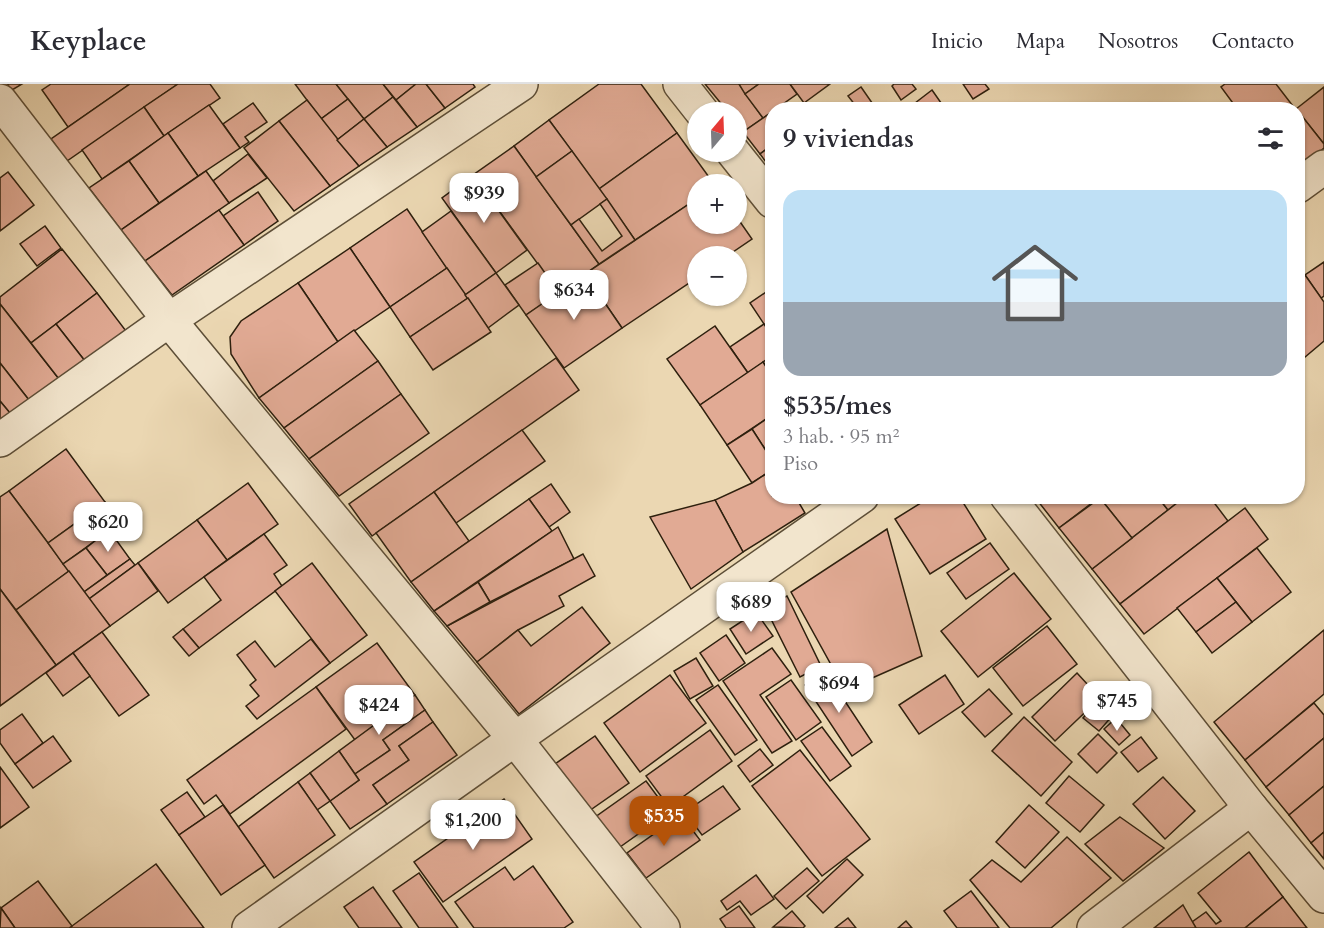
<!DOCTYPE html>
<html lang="es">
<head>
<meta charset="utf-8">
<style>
	:root { --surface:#fff; --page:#f7f7f7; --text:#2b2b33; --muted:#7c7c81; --line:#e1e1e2; --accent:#b45309 }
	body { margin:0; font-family:Cardo,serif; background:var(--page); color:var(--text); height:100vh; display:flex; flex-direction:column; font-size:22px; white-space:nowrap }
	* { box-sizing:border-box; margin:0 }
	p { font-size:20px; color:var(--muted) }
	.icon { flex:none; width:33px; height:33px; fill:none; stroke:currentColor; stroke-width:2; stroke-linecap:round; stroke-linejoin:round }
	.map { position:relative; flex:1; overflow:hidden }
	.drawer { position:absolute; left:765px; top:18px; width:540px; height:402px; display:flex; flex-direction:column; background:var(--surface); border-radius:24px; box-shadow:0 2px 4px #0004 }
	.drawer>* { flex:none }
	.needle { width:39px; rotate:19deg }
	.buttons { position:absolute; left:687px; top:18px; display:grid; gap:12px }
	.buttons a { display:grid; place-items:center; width:60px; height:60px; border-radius:50%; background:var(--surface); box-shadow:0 2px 4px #0004; font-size:30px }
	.price { position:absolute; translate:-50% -51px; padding:0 14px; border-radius:12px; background:#fff; color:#222; font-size:20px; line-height:39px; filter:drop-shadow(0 2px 3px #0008) }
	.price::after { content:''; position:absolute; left:50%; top:36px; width:18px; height:14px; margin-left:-9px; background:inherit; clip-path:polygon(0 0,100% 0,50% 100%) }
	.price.on { background:var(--accent); color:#fff }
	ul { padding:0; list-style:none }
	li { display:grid; align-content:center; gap:12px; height:318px; padding:0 18px }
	li span { display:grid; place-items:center; height:186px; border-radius:18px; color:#555 }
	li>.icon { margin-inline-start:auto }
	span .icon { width:108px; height:108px; fill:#fffc; stroke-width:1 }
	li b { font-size:26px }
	h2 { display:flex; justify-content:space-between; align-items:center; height:72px; padding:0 18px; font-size:26px }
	header { display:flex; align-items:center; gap:36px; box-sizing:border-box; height:84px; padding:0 30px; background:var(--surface); border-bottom:2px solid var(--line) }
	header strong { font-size:28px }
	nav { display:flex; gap:33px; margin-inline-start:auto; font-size:21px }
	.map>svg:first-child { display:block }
</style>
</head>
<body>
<header>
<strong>Keyplace</strong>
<nav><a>Inicio</a><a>Mapa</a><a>Nosotros</a><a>Contacto</a></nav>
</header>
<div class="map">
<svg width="1324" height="844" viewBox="0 0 1324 844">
	<rect width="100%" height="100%" fill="#ebd7b2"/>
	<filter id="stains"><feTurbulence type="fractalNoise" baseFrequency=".00333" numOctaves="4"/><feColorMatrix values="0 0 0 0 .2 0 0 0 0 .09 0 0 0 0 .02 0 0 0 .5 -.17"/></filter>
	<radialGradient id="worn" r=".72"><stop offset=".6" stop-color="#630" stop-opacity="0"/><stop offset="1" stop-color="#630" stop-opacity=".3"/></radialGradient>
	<g fill="#e1aa94" stroke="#2e200e" stroke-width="1.5">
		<polygon points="7,0 22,0 12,6"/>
		<polygon points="51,0 130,0 68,43 42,6"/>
		<polygon points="130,0 178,0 67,77 51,55"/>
		<polygon points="178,0 210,0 220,14 164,52 144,23"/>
		<polygon points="295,0 336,0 348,15 321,35"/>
		<polygon points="336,0 383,0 393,13 364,35"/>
		<polygon points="383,0 416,0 396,16"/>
		<polygon points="416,0 426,0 445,24 417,43 396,16"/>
		<polygon points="426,0 473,0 475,3 445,24"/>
		<polygon points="599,0 641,0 677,49 599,105 549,36"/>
		<polygon points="705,0 739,0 763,34 743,48 736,40 736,28 728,28"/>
		<polygon points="739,0 759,0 745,10"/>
		<polygon points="759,0 790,0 797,10 763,34 745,10"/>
		<polygon points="790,0 830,0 804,19"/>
		<polygon points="894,0 912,0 916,5 901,16 892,2"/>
		<polygon points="963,0 985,0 989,5 973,15"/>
		<polygon points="1225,0 1276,0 1296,26 1238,26 1221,3"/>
		<polygon points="861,3 877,26 859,26 848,12"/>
		<polygon points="1324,3 1324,60 1296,25"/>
		<polygon points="932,6 946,26 906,26"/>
		<polygon points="393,13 417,43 387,63 364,35"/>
		<polygon points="348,15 364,35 337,56 321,35"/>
		<polygon points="307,16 359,82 330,102 279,37"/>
		<polygon points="253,19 267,38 245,53 249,58 240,64 223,40"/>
		<polygon points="1093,19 1098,26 1085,26"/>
		<polygon points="209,21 240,64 198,92 168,49"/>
		<polygon points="144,23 164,52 102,95 82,66"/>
		<polygon points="1298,27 1324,60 1324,64 1298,85"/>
		<polygon points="769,30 772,34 772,61 760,70 743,48"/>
		<polygon points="364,35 387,63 359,82 337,56"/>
		<polygon points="549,36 572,67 536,93 514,62"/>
		<polygon points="279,37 330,102 294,127 244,64"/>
		<polygon points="168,49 198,92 159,119 129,77"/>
		<polygon points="677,49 714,100 698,100 698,114 635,156 599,105"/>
		<polygon points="772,61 772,86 760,70"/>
		<polygon points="514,62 599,180 559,209 473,91"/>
		<polygon points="572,67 607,115 571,141 536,93"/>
		<polygon points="248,70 267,94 229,119 213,97"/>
		<polygon points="129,77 159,119 121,146 89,104"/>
		<polygon points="206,87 229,119 145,177 121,146"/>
		<polygon points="8,88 34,121 0,147 0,94"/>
		<polygon points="473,91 527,166 496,189 442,114"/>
		<polygon points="258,108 278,137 244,161 223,132"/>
		<polygon points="698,114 698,140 736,140 736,132 752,155 727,172 698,172 698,193 622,244 585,190"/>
		<polygon points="607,115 635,156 599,180 571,141 579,135 602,167 622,152 600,120"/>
		<polygon points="407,125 447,184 390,223 350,164"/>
		<polygon points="219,126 244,161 172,211 145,177"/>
		<polygon points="451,127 496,189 465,211 422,148"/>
		<polygon points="45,142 61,164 37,182 20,160"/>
		<polygon points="350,164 390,223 338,258 298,199"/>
		<polygon points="62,165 97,209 31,259 0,220 0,213"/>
		<polygon points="1324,178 1324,212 1321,214 1305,191"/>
		<polygon points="538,179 559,209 526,231 505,201"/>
		<polygon points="1298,181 1324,218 1324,257 1298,279"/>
		<polygon points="447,184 468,214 410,253 390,223"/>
		<polygon points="496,189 519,221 488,244 465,211"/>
		<polygon points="585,190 622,244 564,284 526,231"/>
		<polygon points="298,199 338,258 259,314 231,270 230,253 241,237"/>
		<polygon points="772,204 772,252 750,219"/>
		<polygon points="97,209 126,247 85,277 56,240"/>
		<polygon points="468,214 491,248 433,286 410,253"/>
		<polygon points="0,220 59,295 29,316 0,279"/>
		<polygon points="56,240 85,277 59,295 31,259"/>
		<polygon points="764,240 772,252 772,272 748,289 730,263"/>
		<polygon points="715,242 748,289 700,321 667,275"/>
		<polygon points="354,246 378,277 284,344 259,314"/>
		<polygon points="772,272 772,292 763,278"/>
		<polygon points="556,274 579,306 372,452 349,420"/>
		<polygon points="378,277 401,310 309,375 284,344"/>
		<polygon points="763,278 772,292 772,331 727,361 700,321"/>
		<polygon points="0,279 29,316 10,329 0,317"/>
		<polygon points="401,310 429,349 339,412 309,375"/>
		<polygon points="0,317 10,329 0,336"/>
		<polygon points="772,331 772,376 752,345"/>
		<polygon points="752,345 772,376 772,386 752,399 727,361"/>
		<polygon points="522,346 545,377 456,439 434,408"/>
		<polygon points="66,365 105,418 48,459 9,407"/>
		<polygon points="772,386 772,412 795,412 805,429 743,468 715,416 752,399"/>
		<polygon points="248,399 278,440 227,476 197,436"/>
		<polygon points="551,400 570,428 549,443 529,415"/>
		<polygon points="9,407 69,487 16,526 0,505 0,413"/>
		<polygon points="434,408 469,457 411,498 376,449"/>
		<polygon points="932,412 959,412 986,455 930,490 895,435"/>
		<polygon points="1034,412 1101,412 1059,444"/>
		<polygon points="1101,412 1157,412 1168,426 1132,454 1100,414"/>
		<polygon points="1157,412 1186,412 1168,426"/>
		<polygon points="1186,412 1209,412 1228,437 1120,520 1092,485"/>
		<polygon points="1100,414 1132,454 1092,485 1059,444"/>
		<polygon points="529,415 552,447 434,527 411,498"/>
		<polygon points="715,416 743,468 691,505 650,433"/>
		<polygon points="105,418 121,438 63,480 48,459"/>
		<polygon points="1245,424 1268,455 1144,550 1120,520"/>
		<polygon points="197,436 227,476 168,519 138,479"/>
		<polygon points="558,443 574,475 490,518 478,498"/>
		<polygon points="887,445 922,572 845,606 791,508"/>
		<polygon points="109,446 130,475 107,491 86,464"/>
		<polygon points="264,450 287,481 274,490 282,502 199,564 183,545 221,516 204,493"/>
		<polygon points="990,459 1009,485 966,515 947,489"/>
		<polygon points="86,464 107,491 84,508 63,480"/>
		<polygon points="1257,464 1291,508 1252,538 1217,494"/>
		<polygon points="583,470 595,492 559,512 564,522 518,546 477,578 447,542"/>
		<polygon points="130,475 135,481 89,515 84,508"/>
		<polygon points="138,479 158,507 110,542 89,515"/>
		<polygon points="312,479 367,551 330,579 275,507"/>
		<polygon points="69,487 110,542 56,581 16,526"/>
		<polygon points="1014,489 1051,535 978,593 941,547"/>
		<polygon points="1217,494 1236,518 1196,548 1177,524"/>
		<polygon points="478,498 490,518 447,542 434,527"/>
		<polygon points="0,505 56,581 0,622"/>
		<polygon points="787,512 821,582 800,593 765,523"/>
		<polygon points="1236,518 1252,538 1212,569 1196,548"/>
		<polygon points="582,523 610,559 519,630 477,578 518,546 531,562"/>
		<polygon points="756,528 773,552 746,570 730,545"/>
		<polygon points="1047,542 1077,580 1023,622 993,584"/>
		<polygon points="183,545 199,564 189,572 173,553"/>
		<polygon points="1324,546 1324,610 1245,676 1214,638"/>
		<polygon points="102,548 149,611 119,632 73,569"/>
		<polygon points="726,551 745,579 719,597 700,569"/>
		<polygon points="311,555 330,579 257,635 246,622 259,612 250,601 256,596 237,571 255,557 275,583"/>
		<polygon points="377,559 415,611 355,656 316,603"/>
		<polygon points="772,564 791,590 760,611 792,657 772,669 723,597"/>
		<polygon points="73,569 90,592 63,612 46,589"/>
		<polygon points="696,574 713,602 690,615 674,587"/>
		<polygon points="825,587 872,658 852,672 805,601"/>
		<polygon points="1077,589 1100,614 1055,657 1032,633"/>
		<polygon points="670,591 706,639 640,688 604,639"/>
		<polygon points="945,591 964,620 919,650 899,621"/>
		<polygon points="791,596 821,638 796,656 766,613"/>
		<polygon points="718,601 757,656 735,671 696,616"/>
		<polygon points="1112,601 1128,614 1099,647 1083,634"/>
		<polygon points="316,603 346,645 230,730 216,711 204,720 187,696"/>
		<polygon points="989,605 1012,630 985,653 962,628"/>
		<polygon points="415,611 425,626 383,656 390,666 355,690 339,667"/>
		<polygon points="1314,619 1324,631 1324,654 1266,703 1245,676"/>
		<polygon points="425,626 433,638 399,662 409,676 373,701 387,720 350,745 330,717 359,696 355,690 390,666 383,656"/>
		<polygon points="22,630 43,659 15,680 0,659 0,646"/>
		<polygon points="1024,633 1072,678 1041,712 992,667"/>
		<polygon points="1116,634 1130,651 1119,661 1104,645"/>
		<polygon points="433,638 457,671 387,720 373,701 409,676 399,662"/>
		<polygon points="822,643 851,682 830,697 801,657"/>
		<polygon points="710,646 732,677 669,723 646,692"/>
		<polygon points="1098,650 1117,669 1097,689 1078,670"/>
		<polygon points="53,652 71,677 33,704 15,680"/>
		<polygon points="595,652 629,699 589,727 555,680"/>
		<polygon points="1141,653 1157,674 1138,688 1121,668"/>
		<polygon points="1324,654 1324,702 1289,731 1266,703"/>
		<polygon points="760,665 773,681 750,698 738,682"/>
		<polygon points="800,666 870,755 822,792 752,702"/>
		<polygon points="339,667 359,696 330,717 310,689"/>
		<polygon points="0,683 29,723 0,744"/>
		<polygon points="310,689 330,717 317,726 298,698"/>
		<polygon points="1069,692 1104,721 1080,748 1046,719"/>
		<polygon points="1163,693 1195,727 1165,755 1133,720"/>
		<polygon points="646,697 669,728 613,768 591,736"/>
		<polygon points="298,698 335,751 274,794 238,743"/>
		<polygon points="723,702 740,725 702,751 685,728"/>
		<polygon points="1324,702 1324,748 1311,759 1289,731"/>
		<polygon points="187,708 205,733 179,751 161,726"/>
		<polygon points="504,715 532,755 443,818 414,778"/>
		<polygon points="223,721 265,781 221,811 179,751"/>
		<polygon points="1029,721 1059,748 1025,784 996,758"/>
		<polygon points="681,731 700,756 646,794 627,769"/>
		<polygon points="1120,733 1164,764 1123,797 1085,760"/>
		<polygon points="1324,748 1324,775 1311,759"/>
		<polygon points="1067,753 1111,794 1051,844 1010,844 970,796 992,776 1021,798"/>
		<polygon points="1249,768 1283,813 1245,844 1196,844 1192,838 1206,828 1216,840 1221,837 1198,809"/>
		<polygon points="847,775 863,791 823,829 807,812"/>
		<polygon points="156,780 204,844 69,844 72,842"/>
		<polygon points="533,782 573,838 564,844 474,844 455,818 505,783 514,796"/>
		<polygon points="807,784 819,797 786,825 774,812"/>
		<polygon points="419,789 458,844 419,844 393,807"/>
		<polygon points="756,791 774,815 751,831 740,817 727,826 721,817"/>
		<polygon points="38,797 72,842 69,844 15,844 1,824"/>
		<polygon points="373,803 402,844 359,844 344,823"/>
		<polygon points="971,807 999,844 957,844 944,827"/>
		<polygon points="1283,813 1307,844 1245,844"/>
		<polygon points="1183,821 1196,844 1154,844"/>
		<polygon points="739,822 755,844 726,844 720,835"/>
		<polygon points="1,824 15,844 0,844"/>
		<polygon points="792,827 805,842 803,844 773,843"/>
		<polygon points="848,834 856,844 835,844"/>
		<polygon points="906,837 912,844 898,844"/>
	</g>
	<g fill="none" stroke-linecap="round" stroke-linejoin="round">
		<g stroke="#5d4e37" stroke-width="36">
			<g id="minor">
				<polyline points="680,0 702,28"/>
				<polyline points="0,17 169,236 515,655 663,844"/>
				<polyline points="733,68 772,117"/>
				<polyline points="1298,102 1324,83"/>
				<polyline points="0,356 169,236 521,0"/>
				<polyline points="1007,412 1251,724 1324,812"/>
				<polyline points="249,844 515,655 862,412"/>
				<polyline points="1094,844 1251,724"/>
			</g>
		</g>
		<use href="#minor" stroke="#f2e5cd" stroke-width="33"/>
	</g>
	<rect width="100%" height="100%" filter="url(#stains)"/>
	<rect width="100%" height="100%" fill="url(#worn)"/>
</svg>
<div class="buttons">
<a><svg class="needle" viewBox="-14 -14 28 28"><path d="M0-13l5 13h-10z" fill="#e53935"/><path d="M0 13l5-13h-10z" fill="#7c7c81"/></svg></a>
<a>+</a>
<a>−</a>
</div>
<b class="price" style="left:484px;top:140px">$939</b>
<b class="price" style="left:574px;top:237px">$634</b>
<b class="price" style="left:108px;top:469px">$620</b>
<b class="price" style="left:751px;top:549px">$689</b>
<b class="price" style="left:839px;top:630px">$694</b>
<b class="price" style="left:1117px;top:648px">$745</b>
<b class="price" style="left:379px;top:652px">$424</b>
<b class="price on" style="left:664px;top:763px">$535</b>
<b class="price" style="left:473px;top:767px">$1,200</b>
<section class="drawer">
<h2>9 viviendas<svg class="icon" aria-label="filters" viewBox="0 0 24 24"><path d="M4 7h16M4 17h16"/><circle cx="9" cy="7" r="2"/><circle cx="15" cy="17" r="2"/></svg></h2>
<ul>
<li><span style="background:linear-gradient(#bfe0f5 60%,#9aa5b1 0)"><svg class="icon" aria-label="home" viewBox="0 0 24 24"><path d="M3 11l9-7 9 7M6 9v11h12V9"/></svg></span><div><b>$535/mes</b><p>3 hab. · 95 m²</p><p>Piso</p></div></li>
</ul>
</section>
</div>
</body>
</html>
